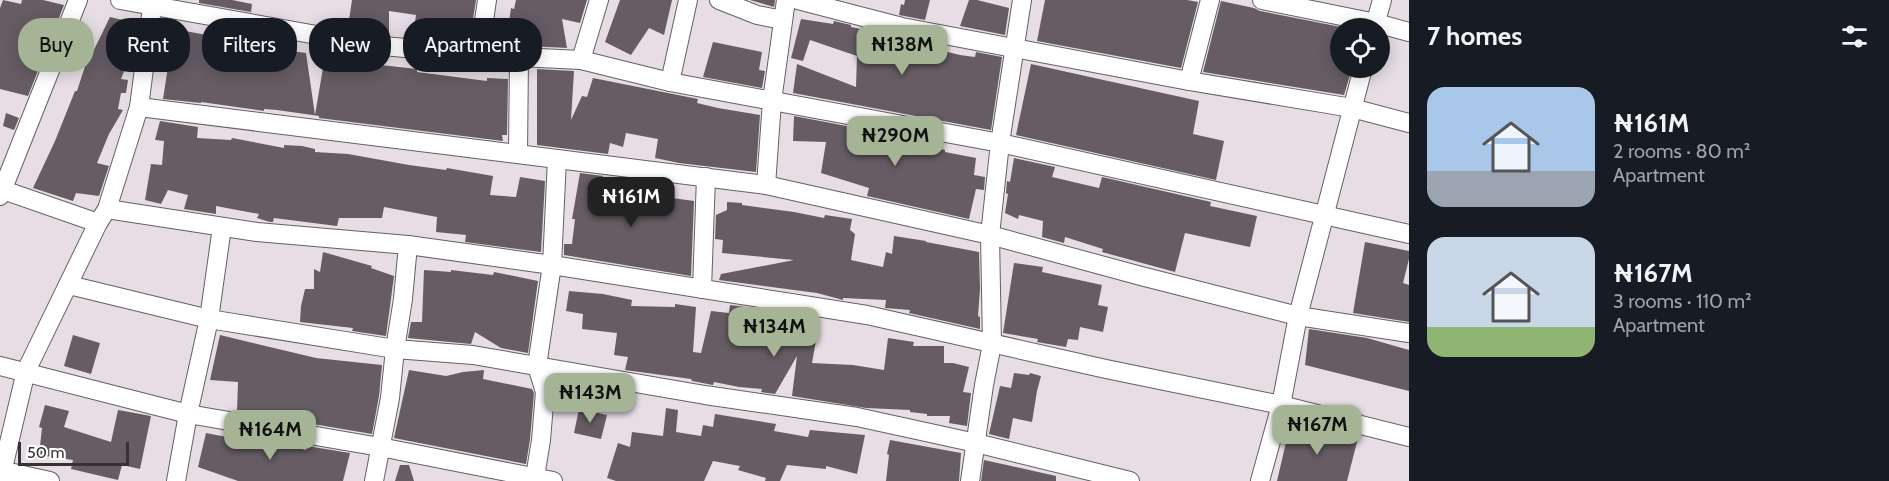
<!DOCTYPE html>
<html lang="en">
<head>
<meta charset="utf-8">
<style>
	:root { --surface:#171b24; --page:#20242c; --text:#f1f3f6; --muted:#9ea1a6; --accent:#a5b494 }
	body { margin:0; font-family:Cabin,sans-serif; background:var(--page); color:var(--text); height:100vh; display:flex; flex-direction:column; font-size:22px; white-space:nowrap }
	* { box-sizing:border-box; margin:0 }
	p { font-size:20px; color:var(--muted) }
	.icon { flex:none; width:33px; height:33px; fill:none; stroke:currentColor; stroke-width:2; stroke-linecap:round; stroke-linejoin:round }
	.map { position:relative; flex:1; overflow:hidden }
	.details { display:flex; flex-direction:column; background:var(--surface); width:480px }
	.details>* { flex:none }
	.banner { position:absolute; left:18px; top:18px; width:570px; height:54px; display:flex; gap:12px }
	.fabs { position:absolute; left:1330px; top:18px; display:grid; gap:12px }
	.fabs a { display:grid; place-items:center; width:60px; height:60px; border-radius:50%; background:var(--surface); box-shadow:0 3px 15px #0003; font-size:30px }
	.scale { position:absolute; left:18px; bottom:15px; width:111px; box-sizing:border-box; padding-left:6px; border:3px solid #353134; border-top:0; font-size:16px; line-height:21px; white-space:nowrap; color:#353134; -webkit-text-stroke:4px #fff; paint-order:stroke }
	.price { position:absolute; translate:-50% -51px; padding:0 14px; border-radius:12px; background:var(--accent); color:#111; font-size:20px; line-height:39px; filter:drop-shadow(0 2px 3px #0008) }
	.price::after { content:''; position:absolute; left:50%; top:36px; width:18px; height:14px; margin-left:-9px; background:inherit; clip-path:polygon(0 0,100% 0,50% 100%) }
	.price.active { background:#222; color:#fff }
	ul { padding:0; list-style:none }
	li { display:flex; align-items:center; gap:18px; height:150px; padding:0 18px }
	li span { display:grid; place-items:center; flex:none; width:168px; height:120px; border-radius:18px; color:#555 }
	li>.icon { margin-inline-start:auto }
	span .icon { width:72px; height:72px; fill:#fffc; stroke-width:1 }
	li b { font-size:26px }
	h2 { display:flex; justify-content:space-between; align-items:center; height:72px; padding:0 18px; font-size:26px }
	.chip { padding:0 21px; border-radius:24px; background:var(--surface); box-shadow:0 3px 15px #0003; font-size:21px; line-height:54px }
	.chip.active { background:var(--accent); color:#111 }
	main { display:flex; flex:1; min-height:0 }
	.map>svg:first-child { display:block }
</style>
</head>
<body>
<main>
<div class="map">
<svg width="1409" height="481" viewBox="0 0 1409 481">
	<rect width="100%" height="100%" fill="#e6dde5"/>
	<g fill="#665d64">
		<polygon points="3,0 21,4 22,0 43,0 64,5 28,96 0,89 0,8"/>
		<polygon points="199,0 232,0 252,4 251,12 199,3"/>
		<polygon points="352,0 476,0 469,43 456,41 456,40 413,37 416,15 389,11 389,35 348,27"/>
		<polygon points="516,0 587,0 580,23 562,19 567,48 506,45 511,8 514,9"/>
		<polygon points="620,0 672,0 664,35 649,28 631,55 605,42"/>
		<polygon points="750,0 775,0 774,7"/>
		<polygon points="905,0 930,0 925,20 899,15 901,4 904,5"/>
		<polygon points="969,0 977,0 1009,8 1005,35 960,26"/>
		<polygon points="1045,0 1187,0 1198,2 1181,68 1037,41"/>
		<polygon points="1221,1 1254,8 1260,11 1341,27 1341,68 1352,68 1344,95 1203,72"/>
		<polygon points="110,17 139,24 136,41 121,79 128,80 126,93 121,93 118,109 123,110 109,134 97,163 109,166 99,196 76,193 73,201 33,188 55,141 75,91 77,91 87,60 89,60"/>
		<polygon points="801,19 833,24 834,21 851,25 851,27 928,43 927,47 960,55 975,57 976,52 1002,57 991,130 793,93 797,64 856,87 857,56 810,40 803,61 791,58"/>
		<polygon points="180,30 212,36 209,56 244,63 245,54 293,60 291,51 306,53 315,115 325,56 344,59 344,61 417,69 417,72 487,81 487,78 508,79 507,135 502,135 503,141 319,118 319,116 277,110 264,109 264,111 201,102 201,103 163,99 169,60 175,63"/>
		<polygon points="713,42 762,52 759,70 765,71 762,88 703,77"/>
		<polygon points="1031,64 1199,101 1193,134 1224,141 1216,180 1016,135"/>
		<polygon points="537,69 574,71 571,120 582,96 587,97 593,78 698,99 697,103 718,108 760,115 756,172 679,163 655,158 658,139 626,133 623,147 610,143 608,154 537,145"/>
		<polygon points="6,113 19,118 14,130 3,126"/>
		<polygon points="794,116 899,136 898,140 945,150 945,152 976,158 974,175 985,177 984,190 976,189 969,219 867,196 869,188 821,173 826,142 793,141"/>
		<polygon points="160,121 198,127 197,138 231,140 232,138 284,148 284,145 302,146 315,149 315,152 348,154 409,165 446,170 447,168 493,176 490,195 516,197 520,177 545,181 541,252 465,242 466,235 436,232 437,217 384,207 382,218 339,218 337,226 274,218 273,222 270,222 257,218 259,214 216,206 216,214 184,209 188,195 168,190 161,204 145,200 151,164 162,165 164,141 155,140"/>
		<polygon points="1014,158 1055,167 1052,177 1099,188 1102,177 1211,202 1210,206 1257,216 1250,247 1185,233 1175,272 1102,252 1103,249 1065,237 1064,243 1042,237 1043,221 1019,215 1018,219 1005,213 1008,194 1006,193 1007,181 1010,182"/>
		<polygon points="580,173 603,176 601,183 613,185 612,187 643,191 643,194 694,201 691,276 564,255 564,244 572,244 575,219 572,219"/>
		<polygon points="727,202 742,203 742,205 794,212 824,218 825,215 852,219 850,230 855,234 851,260 883,267 886,252 892,254 894,236 926,241 926,242 979,252 980,289 978,316 980,317 980,329 909,313 910,310 885,308 886,300 843,298 843,300 817,293 719,280 721,274 794,260 722,253 723,240 715,239 716,215 727,210"/>
		<polygon points="1365,242 1409,251 1409,259 1403,283 1409,285 1409,322 1353,313"/>
		<polygon points="323,252 372,266 371,268 394,276 386,336 352,331 353,328 300,322 301,306 305,289 314,289 314,269 320,272"/>
		<polygon points="1014,263 1043,267 1042,272 1102,285 1098,305 1108,307 1103,332 1080,327 1078,340 1068,339 1066,347 1037,342 1038,339 1003,333"/>
		<polygon points="424,270 451,272 451,270 493,275 494,272 538,281 528,353 501,348 475,332 471,344 408,338 411,322 422,322"/>
		<polygon points="569,291 603,294 632,300 631,306 675,307 675,304 696,307 693,352 701,353 711,311 729,313 730,305 745,307 743,314 792,326 793,319 819,324 812,363 853,365 884,370 888,338 914,342 913,346 944,346 944,363 953,363 969,367 963,392 971,393 967,426 949,423 950,416 927,416 927,414 910,412 910,410 866,408 792,396 797,356 775,394 761,392 762,389 739,387 714,382 713,385 692,381 691,379 625,370 628,357 614,355 617,333 582,329 583,314 566,311"/>
		<polygon points="1309,329 1367,338 1409,350 1409,391 1305,365"/>
		<polygon points="73,335 100,343 91,374 64,366"/>
		<polygon points="220,335 316,358 382,365 379,396 372,434 237,411 238,382 210,380"/>
		<polygon points="409,370 446,376 463,372 484,370 483,379 532,389 534,393 530,439 526,464 394,438"/>
		<polygon points="1014,373 1029,375 1030,373 1041,376 1037,391 1032,422 1013,418 1009,439 989,434 1000,386 1011,388"/>
		<polygon points="45,405 69,411 64,427 111,442 118,410 151,416 140,469 122,465 118,480 71,469 73,460 39,455 42,428 39,427"/>
		<polygon points="666,408 678,410 676,432 701,436 703,425 713,427 715,414 776,424 774,431 808,437 810,430 865,435 857,474 826,466 826,469 787,465 780,481 765,481 766,478 738,470 740,466 713,461 704,481 616,481 607,478 618,443 630,447 632,432 663,436"/>
		<polygon points="579,409 607,415 601,439 574,433"/>
		<polygon points="1290,425 1358,438 1347,481 1277,481"/>
		<polygon points="206,433 237,439 237,436 306,450 307,446 350,453 343,481 238,481 198,467"/>
		<polygon points="890,440 961,453 959,481 886,481 889,455 887,454"/>
		<polygon points="984,460 1056,476 1056,481 981,481"/>
		<polygon points="400,465 409,465 414,481 395,481"/>
	</g>
	<g fill="none" stroke-linecap="round" stroke-linejoin="round">
		<g stroke="#675e65" stroke-width="20">
			<g id="minor">
				<polyline points="120,0 373,45 479,55 581,60 670,82 1000,143 1409,234"/>
				<polyline points="719,0 757,15 783,20"/>
				<polyline points="798,0 902,27 1189,81 1352,108 1409,123"/>
				<polyline points="1262,0 1376,23 1409,32"/>
				<polyline points="1374,28 1382,0"/>
				<polyline points="479,55 487,0"/>
				<polyline points="581,60 599,0"/>
				<polyline points="1189,81 1210,0"/>
				<polyline points="670,82 688,0"/>
				<polyline points="139,107 766,185 990,235 1141,276 1298,316 1409,333"/>
				<polyline points="518,154 519,57"/>
				<polyline points="766,185 772,101 786,0"/>
				<polyline points="3,190 98,223"/>
				<polyline points="0,196 78,0"/>
				<polyline points="107,209 257,232 408,245 552,265 867,315 1106,369 1281,405 1409,437"/>
				<polyline points="69,285 209,319 395,349 473,355 705,395 857,417 976,443 1130,481"/>
				<polyline points="702,289 706,177"/>
				<polyline points="0,366 188,414 380,447 553,481"/>
				<polyline points="0,470 50,481"/>
				<polyline points="535,477 541,440 545,392 537,366 552,265 557,159"/>
				<polyline points="0,481 26,371 98,223 107,209 139,107 153,0"/>
				<polyline points="176,481 188,414 209,319 222,227"/>
				<polyline points="374,481 390,398 395,349 403,299 408,245"/>
				<polyline points="970,481 984,385 992,344 990,235 1000,143 1022,0"/>
				<polyline points="1260,481 1281,405 1298,316 1363,68"/>
			</g>
		</g>
		<use href="#minor" stroke="#fff" stroke-width="18"/>
	</g>
</svg>
<div class="fabs">
<a><svg class="icon" aria-label="locate" viewBox="0 0 24 24"><circle cx="12" cy="12" r="6"/><path d="M12 2v4M12 18v4M2 12h4M18 12h4"/></svg></a>
</div>
<div class="scale">50 m</div>
<b class="price" style="left:902px;top:76px">₦138M</b>
<b class="price" style="left:895px;top:167px">₦290M</b>
<b class="price active" style="left:631px;top:228px">₦161M</b>
<b class="price" style="left:774px;top:358px">₦134M</b>
<b class="price" style="left:590px;top:424px">₦143M</b>
<b class="price" style="left:1317px;top:456px">₦167M</b>
<b class="price" style="left:270px;top:461px">₦164M</b>
<div class="banner">
<a class="chip active">Buy</a>
<a class="chip">Rent</a>
<a class="chip">Filters</a>
<a class="chip">New</a>
<a class="chip">Apartment</a>
</div>
</div>
<section class="details">
<h2>7 homes<svg class="icon" aria-label="filters" viewBox="0 0 24 24"><path d="M4 7h16M4 17h16"/><circle cx="9" cy="7" r="2"/><circle cx="15" cy="17" r="2"/></svg></h2>
<ul>
<li><span style="background:linear-gradient(#a9c7e8 70%,#9aa5b1 0)"><svg class="icon" aria-label="home" viewBox="0 0 24 24"><path d="M3 11l9-7 9 7M6 9v11h12V9"/></svg></span><div><b>₦161M</b><p>2 rooms · 80 m²</p><p>Apartment</p></div></li>
<li><span style="background:linear-gradient(#c9d6e8 75%,#8fb573 0)"><svg class="icon" aria-label="home" viewBox="0 0 24 24"><path d="M3 11l9-7 9 7M6 9v11h12V9"/></svg></span><div><b>₦167M</b><p>3 rooms · 110 m²</p><p>Apartment</p></div></li>
</ul>
</section>
</main>
</body>
</html>
